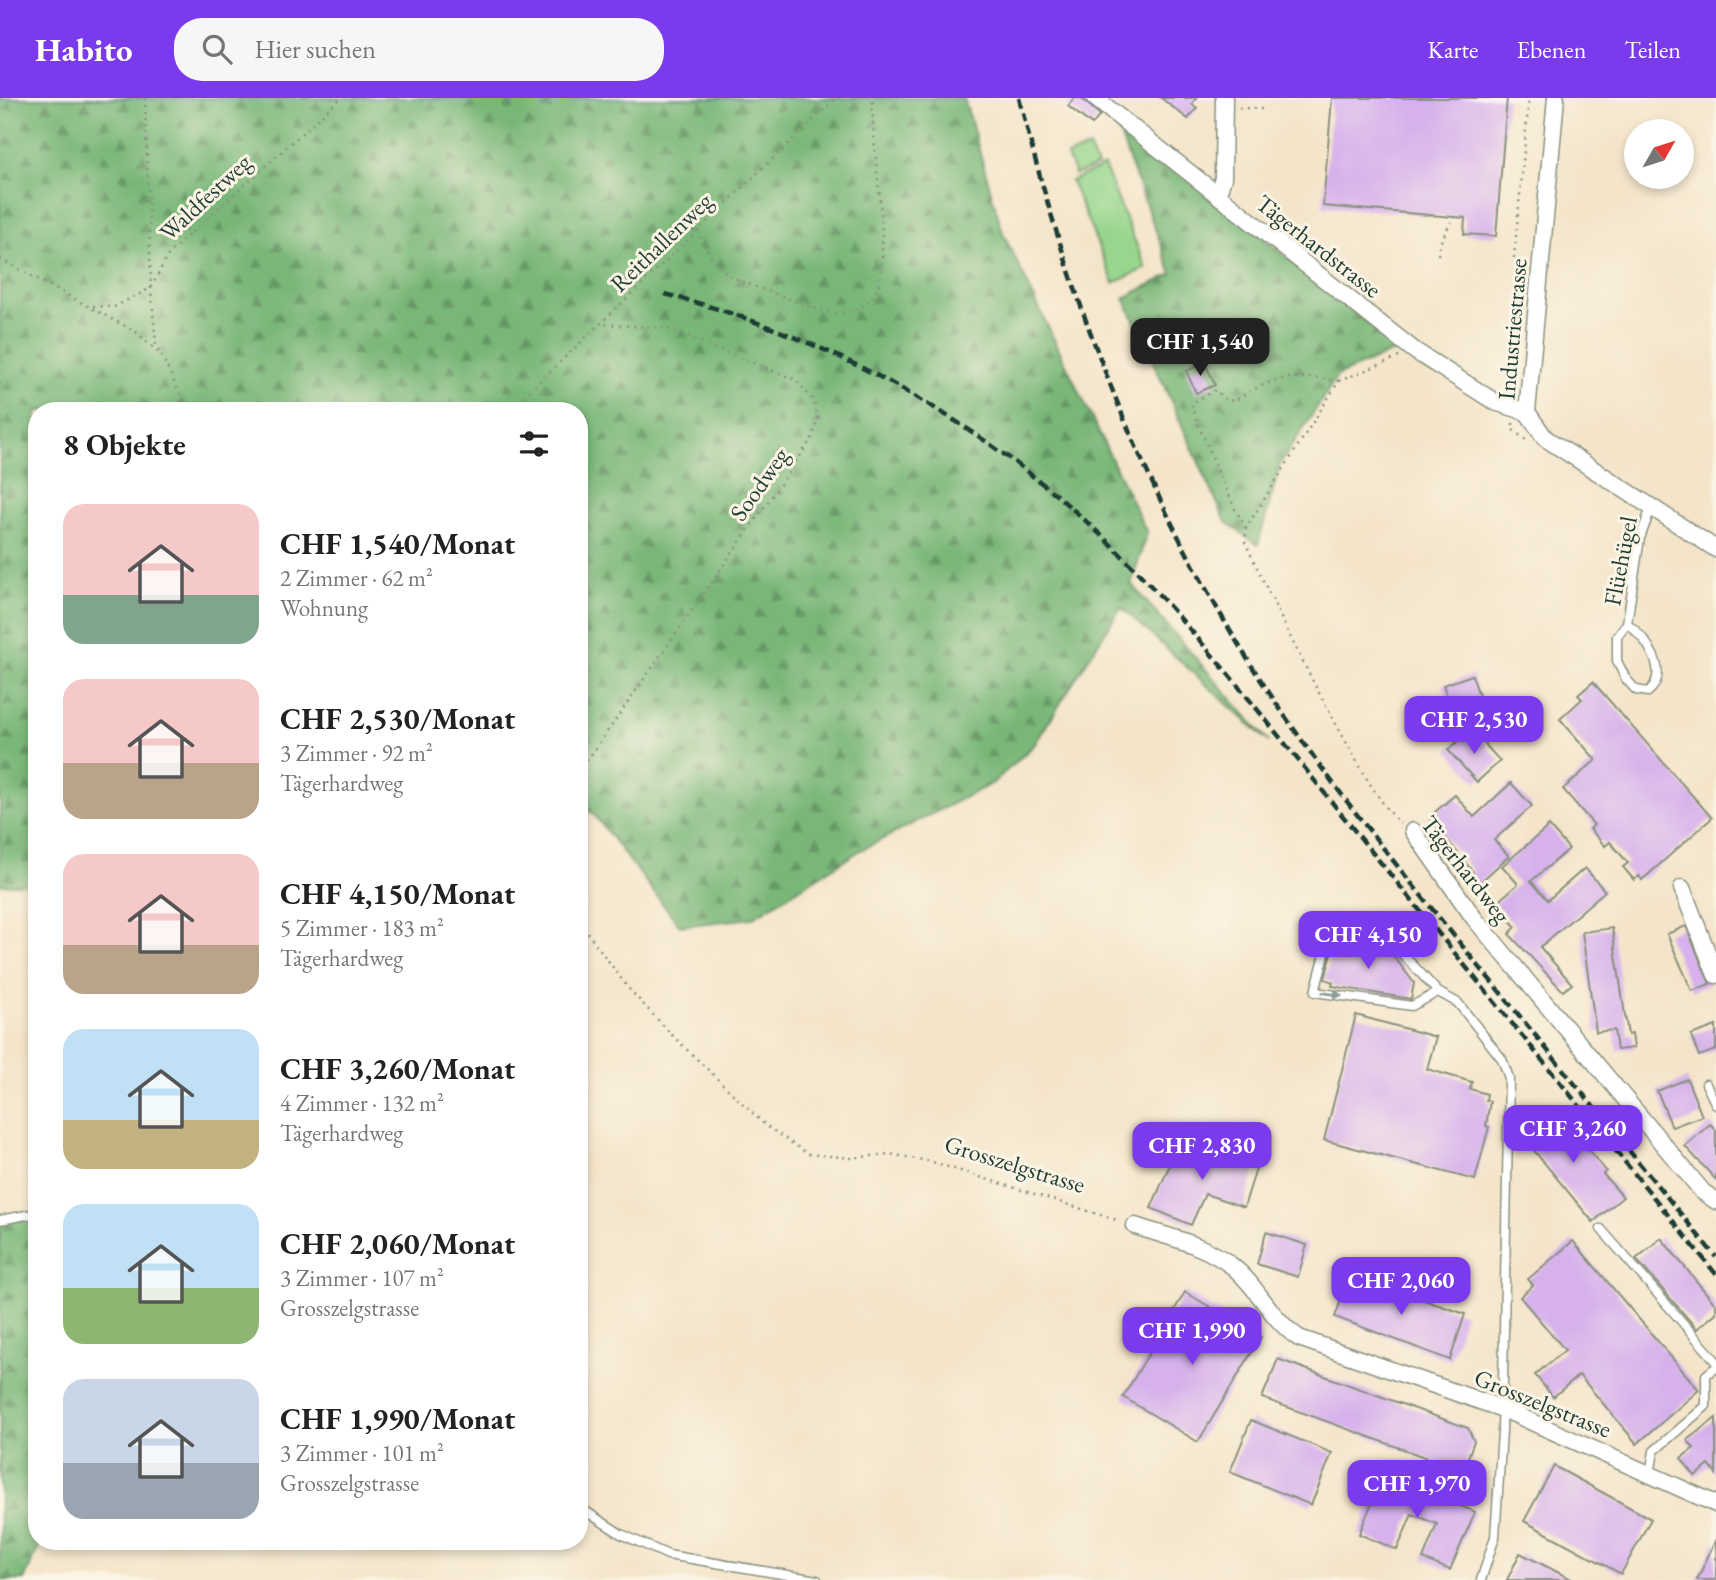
<!DOCTYPE html>
<html lang="de">
<head>
<meta charset="utf-8">
<style>
	:root { --surface:#fff; --page:#f6f6f6; --text:#222; --muted:#767676; --accent:#7c3aed }
	body { margin:0; font-family:"EB Garamond",serif; background:var(--page); color:var(--text); height:100vh; display:flex; flex-direction:column; font-size:26px; white-space:nowrap }
	* { box-sizing:border-box; margin:0 }
	p { font-size:23px; color:var(--muted) }
	.icon { flex:none; width:38px; height:38px; fill:none; stroke:currentColor; stroke-width:2; stroke-linecap:round; stroke-linejoin:round }
	.map { position:relative; flex:1; overflow:hidden }
	.panel { position:absolute; left:28px; top:304px; width:560px; height:1148px; display:flex; flex-direction:column; background:var(--surface); border-radius:28px; box-shadow:0 4px 10px #0003 }
	.panel>* { flex:none }
	.needle { width:46px; rotate:51deg }
	.tools { position:absolute; left:1624px; top:21px; display:grid; gap:14px }
	.tools a { display:grid; place-items:center; width:70px; height:70px; border-radius:50%; background:var(--surface); box-shadow:0 4px 10px #0003; font-size:35px }
	.price { position:absolute; translate:-50% -60px; padding:0 16px; border-radius:14px; background:var(--accent); color:#fff; font-size:23px; line-height:46px; filter:drop-shadow(0 2px 4px #0008) }
	.price::after { content:''; position:absolute; left:50%; top:42px; width:21px; height:16px; margin-left:-10px; background:inherit; clip-path:polygon(0 0,100% 0,50% 100%) }
	.price.selected { background:#222; color:#fff }
	ul { padding:0; list-style:none }
	li { display:flex; align-items:center; gap:21px; height:175px; padding:0 35px }
	li span { display:grid; place-items:center; flex:none; width:196px; height:140px; border-radius:21px; color:#555 }
	li>.icon { margin-inline-start:auto }
	span .icon { width:84px; height:84px; fill:#fffc; stroke-width:1 }
	li b { font-size:30px }
	h2 { display:flex; justify-content:space-between; align-items:center; height:84px; padding:0 35px; font-size:30px }
	header { display:flex; align-items:center; gap:42px; box-sizing:border-box; height:98px; padding:0 35px; background:var(--accent); color:#fff }
	header strong { font-size:33px }
	nav { display:flex; gap:38px; margin-inline-start:auto; font-size:24px }
	.search { width:490px; height:63px; background:var(--page); display:flex; align-items:center; gap:18px; box-sizing:border-box; padding:0 24px; border-radius:28px; color:var(--muted); font-size:26px }
	.map>svg:first-child { display:block }
</style>
</head>
<body>
<header>
<strong>Habito</strong>
<div class="search"><svg class="icon" aria-label="search" viewBox="0 0 24 24"><circle cx="10" cy="10" r="6"/><path d="M15 15l6 6"/></svg>Hier suchen</div>
<nav><a>Karte</a><a>Ebenen</a><a>Teilen</a></nav>
</header>
<div class="map">
<svg width="1716" height="1482" viewBox="0 0 1716 1482">
	<defs>
		<pattern id="forest-firs" width="22" height="20" patternUnits="userSpaceOnUse" patternTransform="scale(1.75)"><rect width="22" height="20" fill="#79b778"/><path d="M5 1l3.5 6h-7zM16 11l3.5 6h-7z" fill="#639663"/></pattern>
	</defs>
	<rect width="100%" height="100%" fill="#fcf5e5"/>
	<filter id="ink" filterUnits="userSpaceOnUse"><feTurbulence type="fractalNoise" baseFrequency=".0143" numOctaves="2"/><feDisplacementMap in="SourceGraphic" scale="14" xChannelSelector="R" yChannelSelector="G"/><feConvolveMatrix kernelMatrix="1 2 1 2 8 2 1 2 1" color-interpolation-filters="sRGB"/></filter>
	<filter id="wash" filterUnits="userSpaceOnUse"><feTurbulence type="fractalNoise" baseFrequency=".00686" numOctaves="4" result="noise"/><feDisplacementMap in="SourceGraphic" scale="28" xChannelSelector="R" yChannelSelector="G"/><feGaussianBlur stdDeviation="1.57" result="paint"/><feColorMatrix in="noise" values="0 0 0 0 0 0 0 0 0 0 0 0 0 0 0 0 0 1.4 0 .05"/><feComposite in="paint" operator="in"/></filter>
	<g filter="url(#wash)">
		<rect width="100%" height="100%" fill="#f4e5ca"/>
		<g fill="url(#forest-firs)" stroke="#4c7a56" stroke-width="2">
			<polygon points="0,0 964,0 1003,135 1147,435 1131,486 1269,644 1121,509 1034,647 993,685 861,752 752,820 680,828 591,713 579,718 579,313 37,313 37,785 0,787"/>
			<polygon points="1113,19 1400,251 1338,277 1280,366 1258,447 1226,424 1124,200 1172,176"/>
			<polygon points="37,1113 37,1444 41,1444 24,1482 0,1482 0,1121"/>
		</g>
		<g fill="#97d68c" stroke="#5b8a60" stroke-width="2">
			<polygon points="1089,49 1097,68 1075,77 1067,58"/>
			<polygon points="1104,68 1146,170 1114,185 1071,83"/>
		</g>
		<g id="blocks">
			<g fill="#d6b1ec">
				<polygon points="1074,0 1081,0 1100,17 1092,27 1068,8"/>
				<polygon points="1161,0 1196,0 1192,6 1197,10 1188,21"/>
				<polygon points="1332,0 1507,0 1496,138 1464,136 1465,120 1323,108"/>
				<polygon points="1205,265 1215,287 1196,295 1186,273"/>
				<polygon points="1472,577 1483,609 1454,618 1443,587"/>
				<polygon points="1593,584 1712,720 1642,782 1639,778 1634,782 1623,769 1628,765 1610,744 1605,748 1590,731 1594,727 1563,691 1596,662 1560,621 1582,601 1578,597"/>
				<polygon points="1471,631 1500,663 1477,684 1448,652"/>
				<polygon points="1511,685 1532,708 1494,742 1509,758 1477,787 1469,778 1473,774 1429,719 1455,697 1474,719"/>
				<polygon points="1549,728 1569,751 1531,783 1548,802 1585,770 1605,793 1540,849 1572,886 1563,893 1509,836 1516,829 1495,806 1518,786 1502,768"/>
				<polygon points="1686,828 1710,886 1692,893 1667,836"/>
				<polygon points="1612,830 1628,937 1632,936 1634,950 1617,952 1614,932 1596,934 1582,834"/>
				<polygon points="1340,844 1389,852 1414,885 1411,901 1332,888 1333,884 1325,881 1334,847 1339,849"/>
				<polygon points="1356,917 1436,939 1427,971 1472,984 1470,991 1487,996 1486,1002 1490,1003 1486,1028 1489,1029 1475,1082 1324,1042"/>
				<polygon points="1716,928 1716,952 1699,958 1691,937"/>
				<polygon points="1687,981 1702,1018 1672,1029 1657,993"/>
				<polygon points="1555,1011 1606,1073 1603,1076 1623,1099 1593,1124 1522,1038"/>
				<polygon points="1710,1026 1716,1032 1716,1082 1685,1048"/>
				<polygon points="1181,1041 1232,1065 1234,1056 1258,1064 1244,1109 1205,1096 1191,1127 1151,1110"/>
				<polygon points="1266,1134 1307,1147 1298,1179 1257,1166"/>
				<polygon points="1661,1140 1716,1207 1716,1215 1697,1231 1636,1161"/>
				<polygon points="1573,1143 1699,1292 1637,1346 1579,1277 1553,1299 1535,1277 1565,1252 1520,1199 1533,1187 1528,1181"/>
				<polygon points="1350,1177 1465,1216 1450,1262 1335,1219"/>
				<polygon points="1185,1194 1261,1239 1198,1344 1123,1299"/>
				<polygon points="1278,1261 1468,1330 1474,1343 1463,1373 1262,1300"/>
				<polygon points="1716,1320 1716,1376 1709,1367 1695,1378 1681,1360 1694,1350 1687,1342"/>
				<polygon points="1251,1322 1332,1355 1311,1407 1230,1374"/>
				<polygon points="1554,1368 1651,1421 1621,1476 1524,1423"/>
				<polygon points="1384,1376 1475,1414 1450,1472 1423,1461 1437,1426 1412,1416 1397,1452 1359,1436"/>
				<polygon points="1716,1441 1716,1482 1697,1482"/>
				<polygon points="1520,1455 1573,1482 1507,1482"/>
			</g>
		</g>
	</g>
	<g filter="url(#ink)">
		<use href="#blocks" fill-opacity="0" stroke="#8a917f" stroke-width="2"/>
		<g fill="none" stroke-linecap="round" stroke-linejoin="round">
			<g stroke="#8a917f" stroke-width="11">
				<g id="lane">
					<path d="M1627 525C1645 539 1672 574 1648 594L1636 592 1626 581 1617 563V538L1627 525 1640 440 1651 410"/>
					<polyline points="1438,894 1412,908 1315,894 1332,829 1387,839 1438,894 1458,905 1502,961 1509,980 1502,1334 1495,1439 1481,1482"/>
					<polyline points="1706,986 1716,1007"/>
					<polyline points="0,1122 37,1115"/>
					<polyline points="1601,1131 1716,1263"/>
					<polyline points="1650,1376 1654,1353 1706,1308 1706,1277 1716,1269"/>
					<polyline points="579,1409 621,1436 668,1457 817,1482"/>
				</g>
			</g>
			<g stroke="#8a917f" stroke-width="19">
				<g id="street">
					<polyline points="1095,0 1415,253 1495,304 1527,314"/>
					<polyline points="1556,0 1527,314 1545,340 1716,451"/>
					<polyline points="1218,96 1223,80 1224,0"/>
					<polyline points="1413,733 1474,820 1703,1094 1716,1103"/>
					<polyline points="1682,790 1716,877"/>
					<path d="M1135 1128C1168 1139 1204 1146 1232 1168 1258 1188 1270 1221 1299 1240L1503 1311 1716 1406"/>
				</g>
			</g>
			<g stroke="#8a917f" stroke-width="2.5" stroke-dasharray="2 5" stroke-linecap="butt">
				<polyline points="145,0 151,190 156,246 188,313"/>
				<polyline points="1239,10 1264,11"/>
				<path d="M698 132C718 182 735 180 781 198 801 205 826 218 848 214 858 212 869 205 874 197 895 161 869 45 873 0"/>
				<polyline points="1438,157 1440,145 1451,124"/>
				<polyline points="1514,160 1529,0"/>
				<polyline points="0,161 136,234 159,255"/>
				<polyline points="93,208 114,209 151,190 169,155 341,0"/>
				<path d="M1399 259 1339 283 1246 430 1245 444C1276 510 1307 576 1344 640 1361 670 1376 701 1400 725"/>
				<polyline points="509,313 836,0"/>
				<polyline points="1513,325 1513,332 1527,343"/>
				<path d="M1246 430 1234 409 1194 317 1192 305 1215 292 1225 301 1234 303C1274 277 1292 276 1339 283"/>
				<polyline points="579,674 800,358 812,340 818,321 814,303 796,282 665,230 601,226"/>
				<polyline points="579,823 628,890 674,939 765,1027 808,1056 852,1060 889,1056 929,1063 1120,1123"/>
			</g>
			<use href="#lane" stroke="#fff" stroke-width="8"/>
			<use href="#street" stroke="#fff" stroke-width="16"/>
			<g stroke="#1f3d34" stroke-width="4.5" stroke-dasharray="10 5" stroke-linecap="butt">
				<path d="M1019 0C1064 179 1128 357 1221 517 1291 639 1380 747 1468 855 1551 956 1633 1058 1716 1159"/>
				<path d="M665 196C840 241 1005 336 1130 466 1219 558 1296 661 1376 759 1490 898 1603 1037 1716 1176"/>
			</g>
		</g>
		<defs><path id="oneway-solid" d="M-6-.8H1V-3.2L6.5 0L1 3.2V.8H-6Z" transform="scale(1.75)"/></defs>
		<use fill="#8f9e9a" href="#oneway-solid" transform="translate(1332 896) rotate(9)"/>
	</g>
	<g text-anchor="middle" dominant-baseline="central" stroke-width="6" stroke-linejoin="round" paint-order="stroke">
		<g font-size="24" fill="#1f3d34" stroke="#fcf5e5">
			<text transform="translate(205 99) rotate(-43)">Waldfestweg</text>
			<text transform="translate(661 144) rotate(-44)">Reithallenweg</text>
			<text transform="translate(1319 148) rotate(38)">Tägerhardstrasse</text>
			<text transform="translate(1512 231) rotate(-85)">Industriestrasse</text>
			<text transform="translate(759 386) rotate(-55)">Soodweg</text>
			<text transform="translate(1620 463) rotate(-79)">Flüehügel</text>
			<text transform="translate(1466 771) rotate(52)">Tägerhardweg</text>
			<text transform="translate(1015 1066) rotate(17)">Grosszelgstrasse</text>
			<text transform="translate(1543 1305) rotate(22)">Grosszelgstrasse</text>
		</g>
	</g>
</svg>
<div class="tools">
<a><svg class="needle" viewBox="-14 -14 28 28"><path d="M0-13l5 13h-10z" fill="#e53935"/><path d="M0 13l5-13h-10z" fill="#767676"/></svg></a>
</div>
<b class="price selected" style="left:1200px;top:280px">CHF 1,540</b>
<b class="price" style="left:1474px;top:658px">CHF 2,530</b>
<b class="price" style="left:1368px;top:873px">CHF 4,150</b>
<b class="price" style="left:1573px;top:1067px">CHF 3,260</b>
<b class="price" style="left:1202px;top:1084px">CHF 2,830</b>
<b class="price" style="left:1401px;top:1219px">CHF 2,060</b>
<b class="price" style="left:1192px;top:1269px">CHF 1,990</b>
<b class="price" style="left:1417px;top:1422px">CHF 1,970</b>
<section class="panel">
<h2>8 Objekte<svg class="icon" aria-label="filters" viewBox="0 0 24 24"><path d="M4 7h16M4 17h16"/><circle cx="9" cy="7" r="2"/><circle cx="15" cy="17" r="2"/></svg></h2>
<ul>
<li><span style="background:linear-gradient(#f6c9c9 65%,#7fa58c 0)"><svg class="icon" aria-label="home" viewBox="0 0 24 24"><path d="M3 11l9-7 9 7M6 9v11h12V9"/></svg></span><div><b>CHF 1,540/Monat</b><p>2 Zimmer · 62 m²</p><p>Wohnung</p></div></li>
<li><span style="background:linear-gradient(#f6c9c9 60%,#b9a48a 0)"><svg class="icon" aria-label="home" viewBox="0 0 24 24"><path d="M3 11l9-7 9 7M6 9v11h12V9"/></svg></span><div><b>CHF 2,530/Monat</b><p>3 Zimmer · 92 m²</p><p>Tägerhardweg</p></div></li>
<li><span style="background:linear-gradient(#f6c9c9 65%,#b9a48a 0)"><svg class="icon" aria-label="home" viewBox="0 0 24 24"><path d="M3 11l9-7 9 7M6 9v11h12V9"/></svg></span><div><b>CHF 4,150/Monat</b><p>5 Zimmer · 183 m²</p><p>Tägerhardweg</p></div></li>
<li><span style="background:linear-gradient(#bfe0f5 65%,#c2b280 0)"><svg class="icon" aria-label="home" viewBox="0 0 24 24"><path d="M3 11l9-7 9 7M6 9v11h12V9"/></svg></span><div><b>CHF 3,260/Monat</b><p>4 Zimmer · 132 m²</p><p>Tägerhardweg</p></div></li>
<li><span style="background:linear-gradient(#bfe0f5 60%,#8fb573 0)"><svg class="icon" aria-label="home" viewBox="0 0 24 24"><path d="M3 11l9-7 9 7M6 9v11h12V9"/></svg></span><div><b>CHF 2,060/Monat</b><p>3 Zimmer · 107 m²</p><p>Grosszelgstrasse</p></div></li>
<li><span style="background:linear-gradient(#c9d6e8 60%,#9aa5b1 0)"><svg class="icon" aria-label="home" viewBox="0 0 24 24"><path d="M3 11l9-7 9 7M6 9v11h12V9"/></svg></span><div><b>CHF 1,990/Monat</b><p>3 Zimmer · 101 m²</p><p>Grosszelgstrasse</p></div></li>
</ul>
</section>
</div>
</body>
</html>
